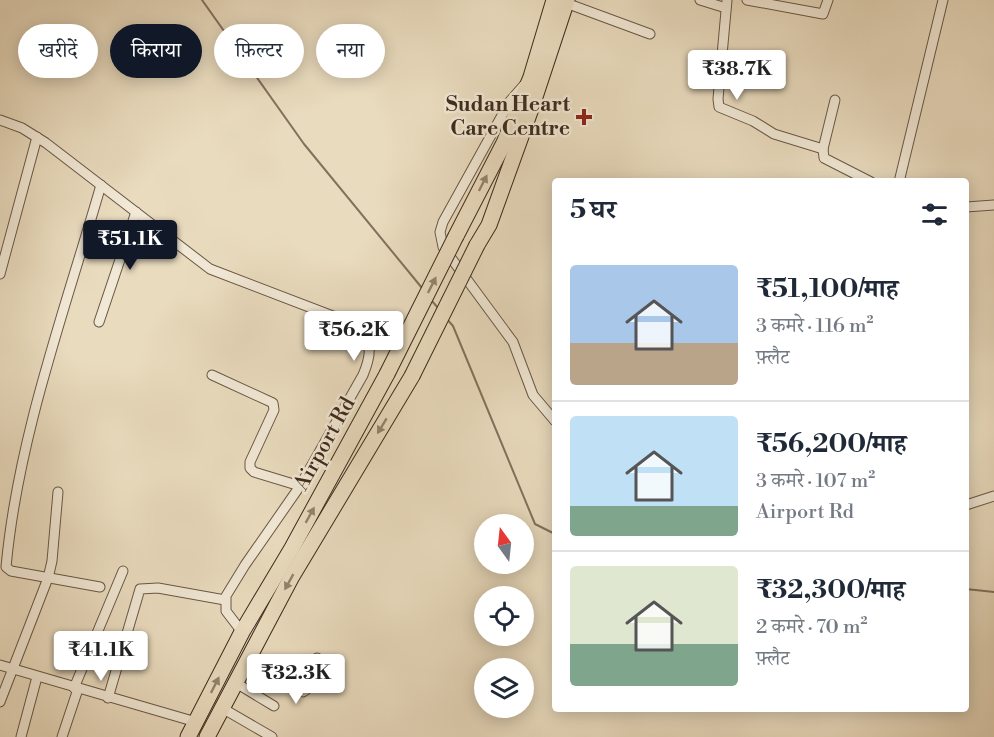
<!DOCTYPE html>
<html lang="hi">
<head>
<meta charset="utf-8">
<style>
	:root { --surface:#fff; --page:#f6f6f7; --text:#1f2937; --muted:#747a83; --line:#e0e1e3; --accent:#111827 }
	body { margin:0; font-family:"Libre Bodoni","Noto Serif Devanagari",serif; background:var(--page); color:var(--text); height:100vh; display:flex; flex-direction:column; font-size:22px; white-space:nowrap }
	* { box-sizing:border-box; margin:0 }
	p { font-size:20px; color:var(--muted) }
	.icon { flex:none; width:33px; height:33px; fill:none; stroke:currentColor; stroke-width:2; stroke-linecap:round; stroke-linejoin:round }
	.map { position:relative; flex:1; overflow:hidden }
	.panel { position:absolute; left:552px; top:178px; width:417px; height:534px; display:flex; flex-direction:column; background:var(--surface); border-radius:6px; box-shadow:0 3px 15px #0003 }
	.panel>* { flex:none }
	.hud { position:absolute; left:18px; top:24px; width:444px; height:54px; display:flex; gap:12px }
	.needle { width:39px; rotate:345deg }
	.fabs { position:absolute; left:474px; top:514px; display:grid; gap:12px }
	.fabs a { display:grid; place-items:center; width:60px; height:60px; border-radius:50%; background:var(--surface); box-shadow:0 3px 15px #0003; font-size:30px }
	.price { position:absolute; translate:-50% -51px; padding:0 14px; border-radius:6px; background:#fff; color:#222; font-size:20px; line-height:39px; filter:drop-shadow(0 2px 3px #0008) }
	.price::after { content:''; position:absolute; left:50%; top:36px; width:18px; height:14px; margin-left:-9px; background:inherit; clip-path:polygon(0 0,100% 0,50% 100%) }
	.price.active { background:var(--accent); color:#fff }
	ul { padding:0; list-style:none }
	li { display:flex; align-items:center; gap:18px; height:150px; padding:0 18px }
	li+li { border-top:2px solid var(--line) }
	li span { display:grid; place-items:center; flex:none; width:168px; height:120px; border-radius:6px; color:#555 }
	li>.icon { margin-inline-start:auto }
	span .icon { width:72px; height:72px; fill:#fffc; stroke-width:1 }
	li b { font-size:26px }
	h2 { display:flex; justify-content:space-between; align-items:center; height:72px; padding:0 18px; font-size:26px }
	.tag { padding:0 21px; border-radius:27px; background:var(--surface); box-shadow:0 3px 15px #0003; font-size:21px; line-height:54px }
	.tag.active { background:var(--accent); color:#fff }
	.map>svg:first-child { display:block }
</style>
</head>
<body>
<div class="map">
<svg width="994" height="737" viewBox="0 0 994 737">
	<rect width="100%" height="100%" fill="#e9dbbe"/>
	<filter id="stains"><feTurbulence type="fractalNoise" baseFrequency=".00333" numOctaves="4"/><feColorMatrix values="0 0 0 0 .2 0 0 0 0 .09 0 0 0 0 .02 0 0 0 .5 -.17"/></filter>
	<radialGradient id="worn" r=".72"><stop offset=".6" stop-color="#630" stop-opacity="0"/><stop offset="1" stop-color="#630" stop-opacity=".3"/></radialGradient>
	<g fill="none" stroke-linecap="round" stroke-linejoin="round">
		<g stroke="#82715d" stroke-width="2">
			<polyline points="202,0 304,144 422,288"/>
			<polyline points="431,300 439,309"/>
			<polyline points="446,318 453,326 535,524 555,534"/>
			<polyline points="966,589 994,592"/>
		</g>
		<g stroke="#695745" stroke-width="11">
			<g id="minor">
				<polyline points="700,0 726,8"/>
				<polyline points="727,0 718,99 719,107 753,121 774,134 823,149"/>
				<polyline points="747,0 823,14 828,0"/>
				<polyline points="566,3 650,34"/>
				<polyline points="524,85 510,101 443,222 440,232 443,247 513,342 533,395 555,421"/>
				<polyline points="835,100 823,149 824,158 871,182"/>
				<path d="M0 120 22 128 46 143 210 269 351 323C374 335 372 354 363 375L300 486 245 565 226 596V611L242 632"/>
				<polyline points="899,182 943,0"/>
				<polyline points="966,207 994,205"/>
				<polyline points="0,274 37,137"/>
				<polyline points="99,322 136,212"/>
				<polyline points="212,375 273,403 274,410 250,462 250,468 254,472 300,486"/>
				<polyline points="966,505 994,496"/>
				<path d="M100 587 11 571 6 567C18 437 65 310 101 185"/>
				<polyline points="0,665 196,722"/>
				<polyline points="244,667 303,692 306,690 317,658"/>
				<polyline points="236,683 274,706"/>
				<polyline points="74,688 123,571"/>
				<polyline points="108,698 140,589 158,588 225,600"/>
				<polyline points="0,702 48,578 52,561 58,492"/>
				<polyline points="222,708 272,737"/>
				<polyline points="21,737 37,677"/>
				<polyline points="62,737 78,689"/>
			</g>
		</g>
		<g stroke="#3e2b1d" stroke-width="17">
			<g id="primary">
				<polyline points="456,236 504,143 531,77 554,0"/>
				<polyline points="477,245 489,225 532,106 567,0"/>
				<polyline points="188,737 242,632 292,548 387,374"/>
				<polyline points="207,737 291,578 412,376"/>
			</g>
		</g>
		<use href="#minor" stroke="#f1e8d5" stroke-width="9"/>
		<use href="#primary" stroke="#e9dbbe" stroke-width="15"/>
		<g stroke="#3e2b1d" stroke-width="17" stroke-linecap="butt">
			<g id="primary-bridge">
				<polyline points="387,374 456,236"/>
				<polyline points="412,376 477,245"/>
			</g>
		</g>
		<use href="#primary-bridge" stroke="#e9dbbe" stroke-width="15"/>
	</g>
	<defs><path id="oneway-solid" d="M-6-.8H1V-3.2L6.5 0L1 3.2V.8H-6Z" transform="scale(1.5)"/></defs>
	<g fill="#94836e">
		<use href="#oneway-solid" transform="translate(483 183) rotate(-63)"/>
		<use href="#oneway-solid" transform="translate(432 285) rotate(-63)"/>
		<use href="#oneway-solid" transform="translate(382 426) rotate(121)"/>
		<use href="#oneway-solid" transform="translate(310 515) rotate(-61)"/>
		<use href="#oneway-solid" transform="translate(289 582) rotate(119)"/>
		<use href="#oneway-solid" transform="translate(215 685) rotate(-63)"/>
	</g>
	<path fill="#8f2418" stroke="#f1e8d5" stroke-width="2" d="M581 108h6v6h6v6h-6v6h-6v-6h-6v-6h6z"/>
	<g text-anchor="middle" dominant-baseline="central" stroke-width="5" stroke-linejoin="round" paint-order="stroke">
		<g font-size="21" font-weight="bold" fill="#3e2b1d" stroke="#f1e8d5" text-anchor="end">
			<text x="570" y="105">Sudan Heart<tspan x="570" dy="24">Care Centre</tspan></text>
		</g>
		<g font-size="21" fill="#3e2b1d" stroke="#f1e8d5">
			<text transform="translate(325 444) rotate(-61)">Airport Rd</text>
		</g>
	</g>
	<rect width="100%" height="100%" filter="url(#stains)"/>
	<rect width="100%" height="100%" fill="url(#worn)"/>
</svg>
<div class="fabs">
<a><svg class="needle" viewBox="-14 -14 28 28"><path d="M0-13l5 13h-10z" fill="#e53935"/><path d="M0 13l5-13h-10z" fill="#747a83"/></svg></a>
<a><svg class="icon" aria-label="locate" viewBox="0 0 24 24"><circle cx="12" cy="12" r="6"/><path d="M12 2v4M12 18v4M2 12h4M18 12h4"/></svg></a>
<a><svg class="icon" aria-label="layers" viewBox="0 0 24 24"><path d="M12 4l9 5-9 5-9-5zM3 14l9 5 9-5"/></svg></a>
</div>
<b class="price" style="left:737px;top:101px">₹38.7K</b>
<b class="price active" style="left:130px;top:271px">₹51.1K</b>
<b class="price" style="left:354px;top:362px">₹56.2K</b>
<b class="price" style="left:101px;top:682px">₹41.1K</b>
<b class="price" style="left:296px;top:705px">₹32.3K</b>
<div class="hud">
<a class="tag">खरीदें</a>
<a class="tag active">किराया</a>
<a class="tag">फ़िल्टर</a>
<a class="tag">नया</a>
</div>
<section class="panel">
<h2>5 घर<svg class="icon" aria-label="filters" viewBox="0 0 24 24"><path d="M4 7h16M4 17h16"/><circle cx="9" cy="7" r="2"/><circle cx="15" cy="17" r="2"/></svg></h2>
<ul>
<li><span style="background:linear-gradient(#a9c7e8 65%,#b9a48a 0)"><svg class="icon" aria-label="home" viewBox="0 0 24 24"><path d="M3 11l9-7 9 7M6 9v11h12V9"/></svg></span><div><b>₹51,100/माह</b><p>3 कमरे · 116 m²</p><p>फ़्लैट</p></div></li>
<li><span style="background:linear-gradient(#bfe0f5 75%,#7fa58c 0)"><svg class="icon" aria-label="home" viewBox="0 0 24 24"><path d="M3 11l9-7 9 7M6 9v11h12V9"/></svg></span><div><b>₹56,200/माह</b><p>3 कमरे · 107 m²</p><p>Airport Rd</p></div></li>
<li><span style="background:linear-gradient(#dfe7d0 65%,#7fa58c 0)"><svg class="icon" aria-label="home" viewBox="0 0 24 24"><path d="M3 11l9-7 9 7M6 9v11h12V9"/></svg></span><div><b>₹32,300/माह</b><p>2 कमरे · 70 m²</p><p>फ़्लैट</p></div></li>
</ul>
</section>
</div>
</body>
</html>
